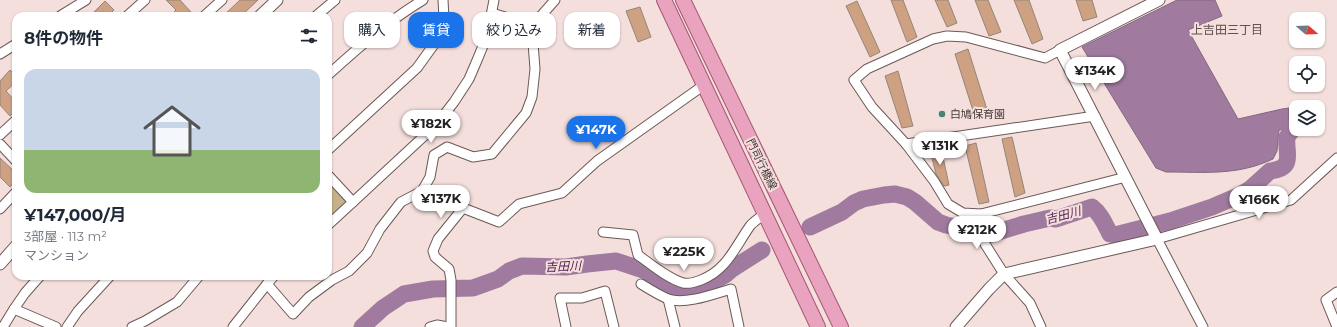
<!DOCTYPE html>
<html lang="ja">
<head>
<meta charset="utf-8">
<style>
	:root { --surface:#fff; --page:#f2f2f3; --text:#1f2937; --muted:#747a83; --line:#e0e1e3; --accent:#1a73e8 }
	body { margin:0; font-family:Montserrat,"Noto Sans JP",sans-serif; background:var(--page); color:var(--text); height:100vh; display:flex; flex-direction:column; font-size:15px; white-space:nowrap }
	* { box-sizing:border-box; margin:0 }
	p { font-size:13px; color:var(--muted) }
	.icon { flex:none; width:22px; height:22px; fill:none; stroke:currentColor; stroke-width:2; stroke-linecap:round; stroke-linejoin:round }
	.map { position:relative; flex:1; overflow:hidden }
	.side { position:absolute; left:12px; top:12px; width:320px; height:268px; display:flex; flex-direction:column; background:var(--surface); border-radius:12px; box-shadow:0 1px 3px #0004 }
	.side>* { flex:none }
	.banner { position:absolute; left:344px; top:12px; width:380px; height:36px; display:flex; gap:8px }
	.needle { width:26px; rotate:109deg }
	.tools { position:absolute; left:1289px; top:12px; display:grid; gap:8px }
	.tools a { display:grid; place-items:center; width:36px; height:36px; border-radius:8px; background:var(--surface); box-shadow:0 1px 3px #0004; font-size:20px }
	.price { position:absolute; translate:-50% -34px; padding:0 9px; border-radius:14px; background:#fff; color:#222; font-size:13px; line-height:26px; filter:drop-shadow(0 1px 2px #0008) }
	.price::after { content:''; position:absolute; left:50%; top:24px; width:12px; height:9px; margin-left:-6px; background:inherit; clip-path:polygon(0 0,100% 0,50% 100%) }
	.price.selected { background:var(--accent); color:#fff }
	ul { padding:0; list-style:none }
	li { display:grid; align-content:center; gap:8px; height:212px; padding:0 12px }
	li+li { border-top:1px solid var(--line) }
	li span { display:grid; place-items:center; height:124px; border-radius:12px; color:#555 }
	li>.icon { margin-inline-start:auto }
	span .icon { width:72px; height:72px; fill:#fffc; stroke-width:1 }
	li b { font-size:17px }
	h2 { display:flex; justify-content:space-between; align-items:center; height:48px; padding:0 12px; font-size:17px }
	.tag { padding:0 14px; border-radius:12px; background:var(--surface); box-shadow:0 1px 3px #0004; font-size:14px; line-height:36px }
	.tag.selected { background:var(--accent); color:#fff }
	.map>svg:first-child { display:block }
</style>
</head>
<body>
<div class="map">
<svg width="1337" height="327" viewBox="0 0 1337 327">
	<rect width="100%" height="100%" fill="#f4dfdc"/>
	<polygon fill="#c5b28a" points="328,181 347,202 328,220"/>
	<path fill="#a07b9f" stroke="#846780" d="M1177 0H1215L1222 16 1188 30 1238 119 1282 109 1289 108V129L1279 130 1277 151 1273 159C1237 176 1204 172 1166 172L1156 168 1082 47Z"/>
	<g fill="none" stroke-linecap="round" stroke-linejoin="round">
		<g stroke="#a07b9f" stroke-width="17">
			<path d="M810 227 842 212 854 203 863 199 884 195 895 194 907 197 915 202 938 222 946 225 991 234 1024 224 1050 218 1056 219 1092 207C1101 214 1105 224 1110 234L1115 235 1170 221 1212 207 1240 195 1250 189 1270 171C1296 168 1285 153 1287 137L1296 125"/>
			<polyline points="362,327 383,308 404,294 433,289 473,288 498,279 509,271 522,266 566,267 587,264 616,261 646,271 667,286 677,290 685,291 694,290 705,286 725,275 732,269 762,250"/>
		</g>
	</g>
	<g fill="#cda182" stroke="#94857b">
		<polygon points="166,0 180,0 191,12 187,16 170,16 176,10"/>
		<polygon points="240,0 258,0 241,16 223,16"/>
		<polygon points="891,0 903,0 917,37 907,42"/>
		<polygon points="935,0 948,0 957,23 947,27"/>
		<polygon points="975,0 988,0 1001,32 989,36"/>
		<polygon points="1014,0 1029,0 1043,39 1032,44"/>
		<polygon points="1076,0 1092,0 1097,17 1083,21"/>
		<polygon points="105,1 114,10 108,16 90,16"/>
		<polygon points="857,1 880,52 870,57 846,6"/>
		<polygon points="640,7 651,37 638,42 626,11"/>
		<polygon points="968,49 989,116 976,120 955,54"/>
		<polygon points="16,68 16,82 6,91 16,102 16,110 10,116 0,105 0,81 10,70 12,72"/>
		<polygon points="898,71 913,126 902,128 885,76"/>
		<polygon points="1012,137 1025,193 1015,197 1002,139"/>
		<polygon points="976,143 989,202 979,204 965,146"/>
		<polygon points="941,148 949,185 944,186 936,174 930,150"/>
		<polygon points="0,158 16,173 16,180 10,187 0,177"/>
	</g>
	<g fill="none" stroke-linecap="round" stroke-linejoin="round">
		<g stroke="#6b5957" stroke-width="11">
			<g id="minor">
				<polyline points="492,13 535,26 540,17 555,0"/>
				<polyline points="60,16 86,0"/>
				<polyline points="127,16 145,0"/>
				<polyline points="204,16 222,0"/>
				<polyline points="316,16 335,0"/>
				<polyline points="1060,50 1045,58 966,37 947,36 933,39 867,69 854,80 872,107 906,144 934,181 948,204 963,213 981,214 1126,177"/>
				<polyline points="0,54 16,44"/>
				<path d="M328 75C358 48 388 21 423 0"/>
				<polyline points="0,135 16,120"/>
				<polyline points="0,144 16,161"/>
				<polyline points="906,144 1095,116"/>
				<polyline points="328,150 417,68 435,43 444,18 443,0"/>
				<polyline points="328,175 353,202 436,125 454,102 469,79 478,58 487,36 494,0"/>
				<polyline points="0,209 16,192"/>
				<polyline points="981,214 985,244 1004,274 1030,303 1041,327"/>
				<polyline points="328,225 353,202"/>
				<path d="M603 232 633 235 638 255C652 265 667 278 683 283 688 284 696 282 701 280 727 270 735 247 750 226 754 221 760 218 764 214"/>
				<polyline points="274,276 267,284 293,314 309,297 332,280 349,271 367,253 380,229 401,202 422,191 430,177 434,155 447,147 473,157 492,154 526,113 532,97 535,69 533,43 535,26"/>
				<path d="M641 284C649 289 659 295 668 299 685 305 714 294 731 289L739 327"/>
				<polyline points="1337,292 1326,300 1337,327"/>
				<polyline points="668,299 675,327"/>
				<polyline points="14,309 25,293 40,276"/>
				<polyline points="3,327 14,309 56,327"/>
				<polyline points="67,327 78,311 110,276"/>
				<polyline points="132,327 145,321 177,302 199,276"/>
				<polyline points="233,327 267,284"/>
				<polyline points="430,327 437,325 448,327"/>
				<polyline points="451,327 451,280 449,269 435,257 433,251 438,239 463,208 499,222 519,204 562,193 597,161 704,85"/>
				<polyline points="566,327 560,298 582,298 605,291 614,327"/>
				<polyline points="1203,327 1157,239 1291,200 1337,158"/>
			</g>
		</g>
		<g stroke="#6b5957" stroke-width="13">
			<g id="tertiary">
				<polyline points="260,16 277,0"/>
				<polyline points="0,264 16,246"/>
				<polyline points="956,327 989,289 1004,274 1157,239 1060,50 1159,0"/>
			</g>
		</g>
		<g stroke="#a45673" stroke-width="16">
			<g id="primary">
				<polyline points="664,0 818,327"/>
				<polyline points="683,0 841,327"/>
			</g>
		</g>
		<use href="#minor" stroke="#fff" stroke-width="9"/>
		<use href="#tertiary" stroke="#fff" stroke-width="11"/>
		<use href="#primary" stroke="#e9a3be" stroke-width="14"/>
	</g>
	<circle fill="#448574" stroke="#f4dfdc" stroke-width="1.5" cx="942" cy="114" r="4"/>
	<g text-anchor="middle" dominant-baseline="central" stroke-width="4" stroke-linejoin="round" paint-order="stroke">
		<g font-size="11" fill="#413938" stroke="#f4dfdc" text-anchor="start">
			<text x="950" y="114">白鳩保育園</text>
		</g>
		<g font-size="11" fill="#413938" stroke="#f4dfdc">
			<text transform="translate(762 164) rotate(64)">門司行橋線</text>
		</g>
		<g font-size="12" fill="#62504e" stroke="#f4dfdc">
			<text x="1227" y="29">上吉田三丁目</text>
		</g>
		<g font-size="12" font-style="italic" fill="#532353" stroke="#f4dfdc">
			<text transform="translate(1063 215) rotate(-15)">吉田川</text>
			<text transform="translate(563 266) rotate(-2)">吉田川</text>
		</g>
	</g>
</svg>
<div class="tools">
<a><svg class="needle" viewBox="-14 -14 28 28"><path d="M0-13l5 13h-10z" fill="#e53935"/><path d="M0 13l5-13h-10z" fill="#747a83"/></svg></a>
<a><svg class="icon" aria-label="locate" viewBox="0 0 24 24"><circle cx="12" cy="12" r="6"/><path d="M12 2v4M12 18v4M2 12h4M18 12h4"/></svg></a>
<a><svg class="icon" aria-label="layers" viewBox="0 0 24 24"><path d="M12 4l9 5-9 5-9-5zM3 14l9 5 9-5"/></svg></a>
</div>
<b class="price" style="left:1095px;top:91px">¥134K</b>
<b class="price" style="left:431px;top:144px">¥182K</b>
<b class="price selected" style="left:596px;top:150px">¥147K</b>
<b class="price" style="left:940px;top:166px">¥131K</b>
<b class="price" style="left:441px;top:219px">¥137K</b>
<b class="price" style="left:1259px;top:220px">¥166K</b>
<b class="price" style="left:977px;top:250px">¥212K</b>
<b class="price" style="left:684px;top:272px">¥225K</b>
<div class="banner">
<a class="tag">購入</a>
<a class="tag selected">賃貸</a>
<a class="tag">絞り込み</a>
<a class="tag">新着</a>
</div>
<section class="side">
<h2>8件の物件<svg class="icon" aria-label="filters" viewBox="0 0 24 24"><path d="M4 7h16M4 17h16"/><circle cx="9" cy="7" r="2"/><circle cx="15" cy="17" r="2"/></svg></h2>
<ul>
<li><span style="background:linear-gradient(#c9d6e8 65%,#8fb573 0)"><svg class="icon" aria-label="home" viewBox="0 0 24 24"><path d="M3 11l9-7 9 7M6 9v11h12V9"/></svg></span><div><b>¥147,000/月</b><p>3部屋 · 113 m²</p><p>マンション</p></div></li>
</ul>
</section>
</div>
</body>
</html>
